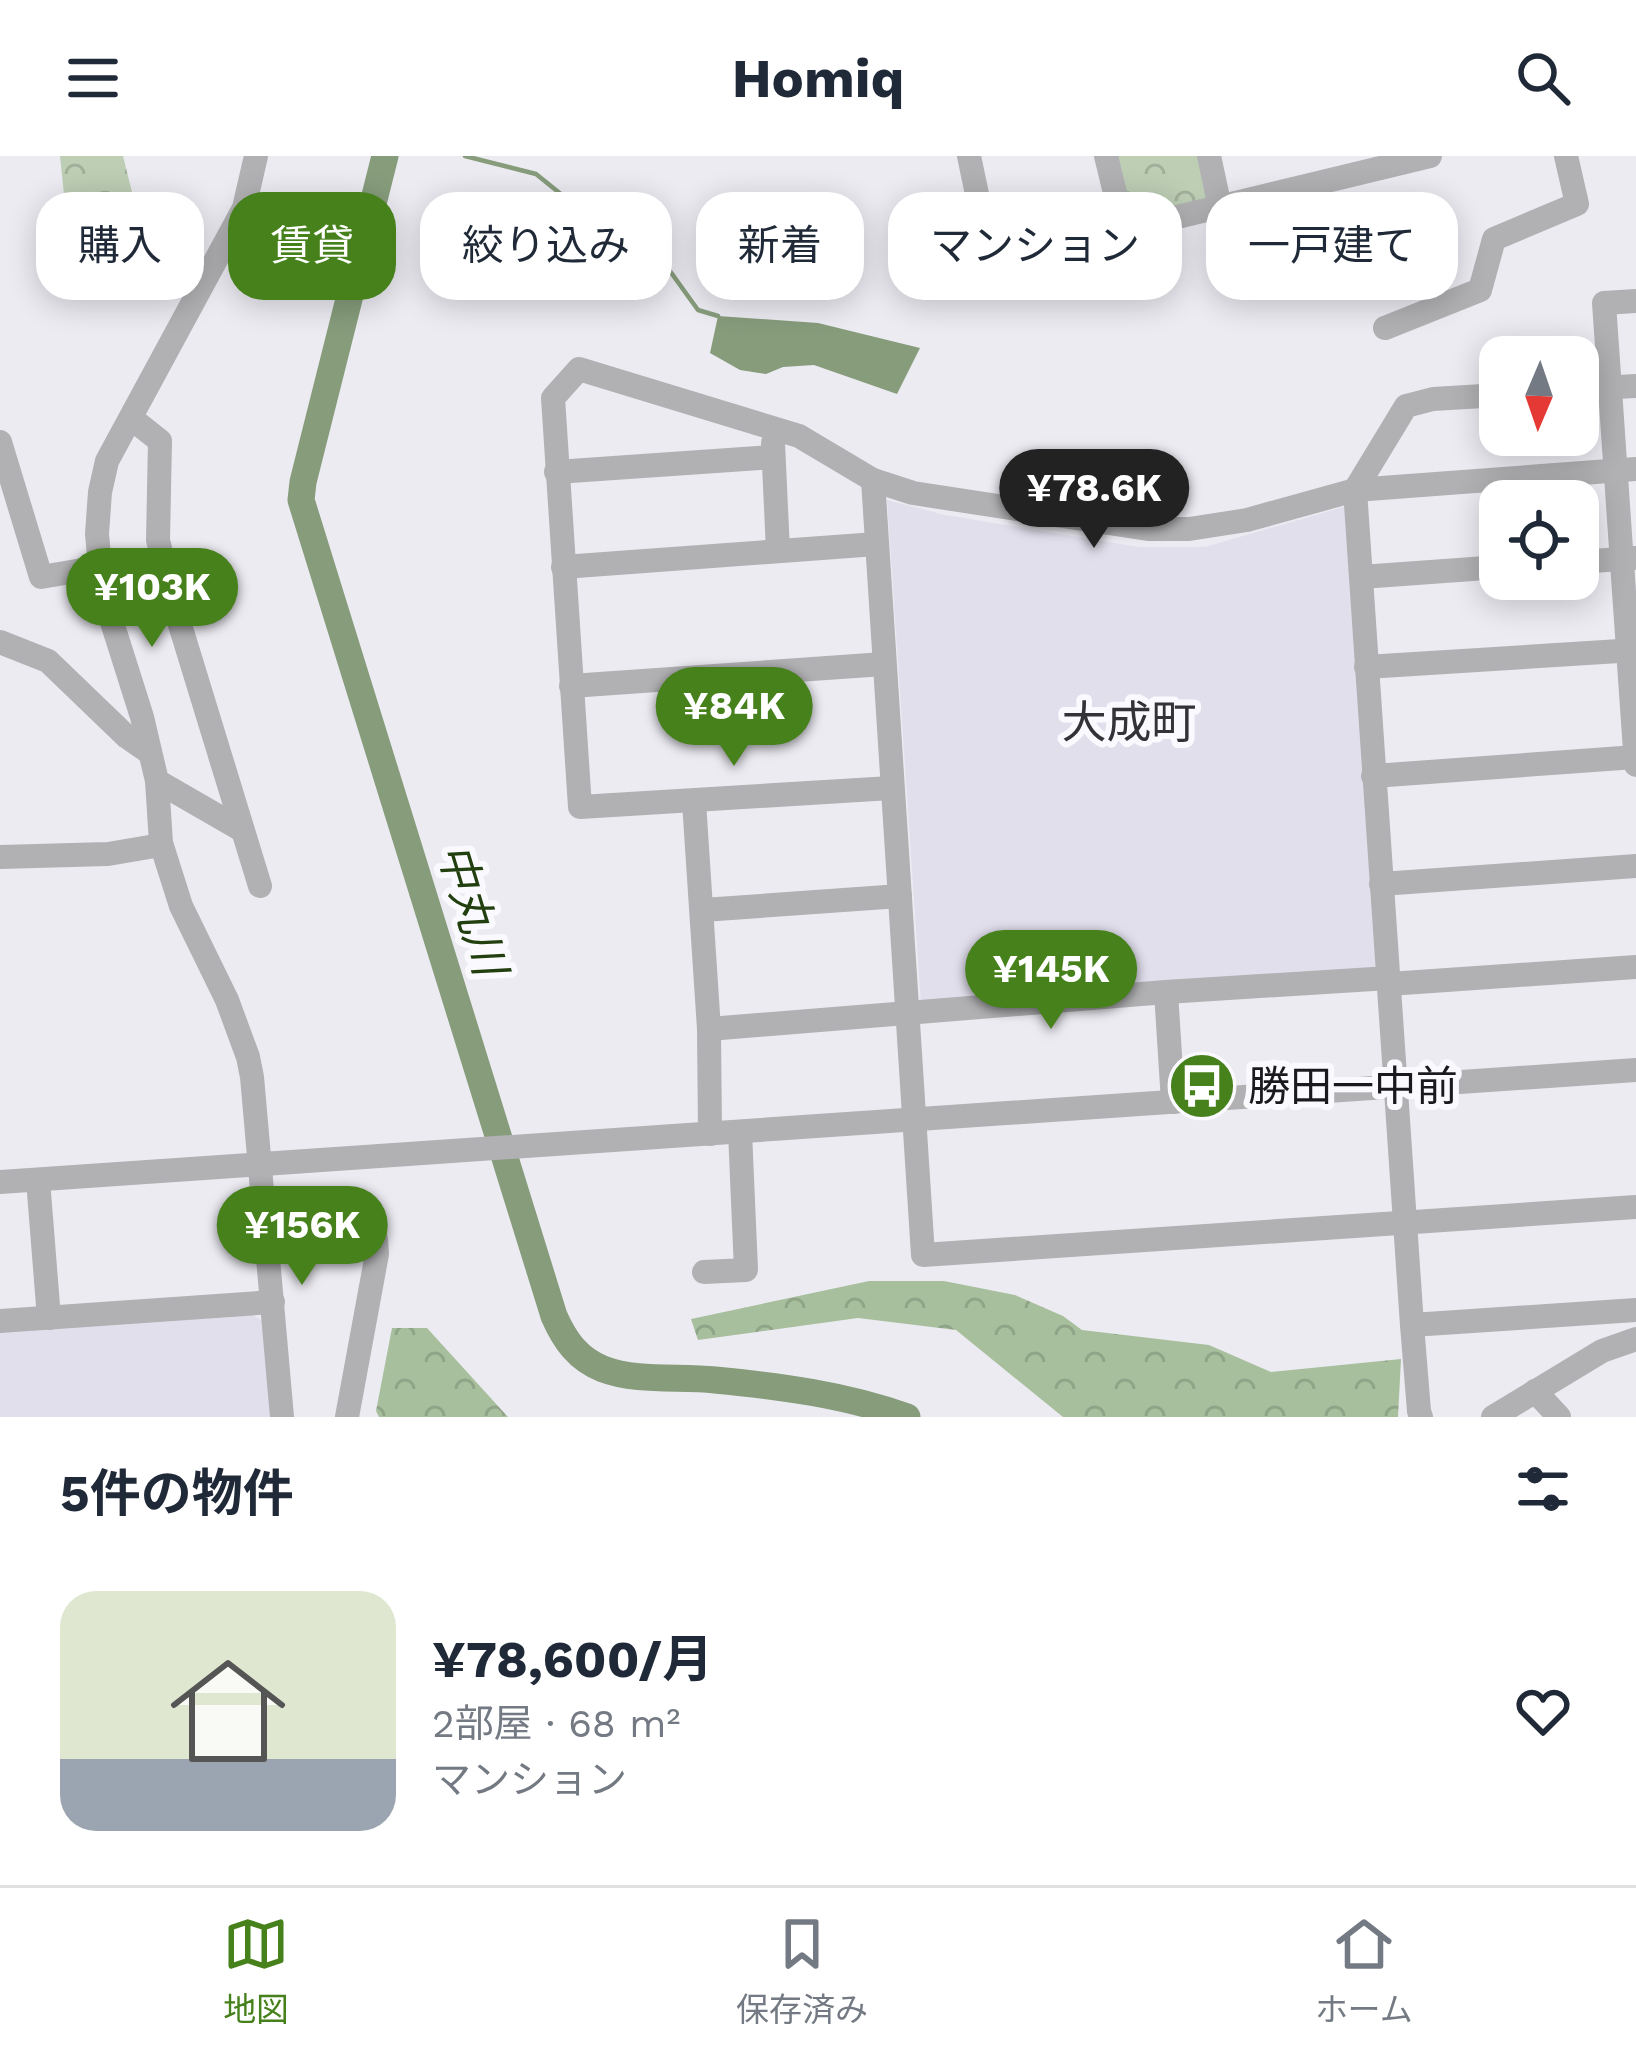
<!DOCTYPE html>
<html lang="ja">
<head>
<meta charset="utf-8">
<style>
	:root { --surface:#fff; --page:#f6f6f7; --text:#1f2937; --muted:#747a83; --line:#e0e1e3; --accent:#47811c }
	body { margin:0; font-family:"Work Sans","Noto Sans JP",sans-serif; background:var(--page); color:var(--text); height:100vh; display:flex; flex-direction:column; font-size:45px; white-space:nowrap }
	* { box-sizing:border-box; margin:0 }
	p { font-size:39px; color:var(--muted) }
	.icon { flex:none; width:66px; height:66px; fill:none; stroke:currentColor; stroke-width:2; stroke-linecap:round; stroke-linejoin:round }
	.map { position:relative; height:1261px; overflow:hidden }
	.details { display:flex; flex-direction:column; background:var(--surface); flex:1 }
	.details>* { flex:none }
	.guide { position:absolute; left:36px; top:36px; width:1566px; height:108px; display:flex; gap:24px }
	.needle { width:78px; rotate:182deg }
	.controls { position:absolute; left:1479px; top:180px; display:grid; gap:24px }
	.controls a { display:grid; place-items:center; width:120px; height:120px; border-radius:24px; background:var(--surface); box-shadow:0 6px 30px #0003; font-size:60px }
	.price { position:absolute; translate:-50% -102px; padding:0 27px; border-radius:42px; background:var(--accent); color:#fff; font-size:39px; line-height:78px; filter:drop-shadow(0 3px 6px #0008) }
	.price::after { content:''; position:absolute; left:50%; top:72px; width:36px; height:27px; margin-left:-18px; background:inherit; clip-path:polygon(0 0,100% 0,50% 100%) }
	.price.selected { background:#222; color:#fff }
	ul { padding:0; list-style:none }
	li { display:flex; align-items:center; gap:36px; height:300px; padding:0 60px }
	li+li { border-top:3px solid var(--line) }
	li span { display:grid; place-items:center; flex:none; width:336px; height:240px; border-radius:36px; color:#555 }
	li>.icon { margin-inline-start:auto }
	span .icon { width:144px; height:144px; fill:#fffc; stroke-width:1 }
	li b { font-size:51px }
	h2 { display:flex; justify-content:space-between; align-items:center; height:144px; padding:0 60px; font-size:51px }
	.tag { padding:0 42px; border-radius:36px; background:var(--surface); box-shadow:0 6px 30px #0003; font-size:42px; line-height:108px }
	.tag.selected { background:var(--accent); color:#fff }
	header { display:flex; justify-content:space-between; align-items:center; height:156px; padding:0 60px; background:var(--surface); font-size:54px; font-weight:700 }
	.tab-bar { display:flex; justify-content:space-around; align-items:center; height:168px; border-top:3px solid var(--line); background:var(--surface); font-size:33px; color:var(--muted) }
	.tab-bar a { display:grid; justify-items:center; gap:6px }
	.tab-bar .selected { color:var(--accent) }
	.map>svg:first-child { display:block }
</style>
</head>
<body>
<header><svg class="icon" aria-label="menu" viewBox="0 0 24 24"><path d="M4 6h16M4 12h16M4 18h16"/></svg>Homiq<svg class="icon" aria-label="search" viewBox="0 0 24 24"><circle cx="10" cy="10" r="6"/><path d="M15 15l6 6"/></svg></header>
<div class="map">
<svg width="1636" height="1261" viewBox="0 0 1636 1261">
	<defs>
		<pattern id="forest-crowns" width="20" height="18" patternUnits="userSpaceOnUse" patternTransform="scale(3)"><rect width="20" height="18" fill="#a8bf9d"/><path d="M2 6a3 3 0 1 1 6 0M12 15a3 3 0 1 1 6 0" fill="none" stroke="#90a487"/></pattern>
		<pattern id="park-crowns" width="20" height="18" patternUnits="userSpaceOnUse" patternTransform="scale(3)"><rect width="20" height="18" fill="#bdceb5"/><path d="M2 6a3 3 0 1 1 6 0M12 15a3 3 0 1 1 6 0" fill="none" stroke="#a2b09b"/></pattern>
	</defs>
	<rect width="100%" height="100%" fill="#ecebf2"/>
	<g fill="#e2dfed">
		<polygon points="887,344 945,359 1139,391 1205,391 1350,349 1378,812 921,848"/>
		<polygon points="247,1155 267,1168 272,1261 0,1261 0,1175"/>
	</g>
	<g fill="url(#forest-crowns)">
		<polygon points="869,1125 944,1125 1015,1139 1063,1160 1082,1174 1209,1189 1271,1216 1401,1203 1398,1261 1063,1261 956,1174 858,1162 698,1184 691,1163"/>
		<polygon points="392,1172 427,1172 508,1261 379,1261 376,1255"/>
	</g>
	<g fill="url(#park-crowns)">
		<polygon points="60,0 123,0 135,48 67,68"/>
		<polygon points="1113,0 1202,0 1210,36 1203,47 1135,62 1127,55"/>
	</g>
	<polygon fill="#869c7b" points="718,160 818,167 920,192 897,238 814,209 783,211 766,218 740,214 710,197"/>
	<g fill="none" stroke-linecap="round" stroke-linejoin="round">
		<polyline stroke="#869c7b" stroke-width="4.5" points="465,0 536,18 567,43 587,43 616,50 644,79 698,154 718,160"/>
		<path stroke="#869c7b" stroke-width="27" d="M385 0 303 326 301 344 554 1160C565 1185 578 1203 603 1213 637 1226 679 1220 715 1224 779 1230 847 1239 907 1261"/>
		<g stroke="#b1b1b4" stroke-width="24">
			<polyline points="256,0 244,52 107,305 100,336 97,378 100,411 104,441 142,561 157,625 161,687 181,750 227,844 248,901 252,921 282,1261"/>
			<polyline points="969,0 987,86 1012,101 1430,0"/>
			<polyline points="1106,0 1124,74"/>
			<polyline points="1209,0 1220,51"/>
			<polyline points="1636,145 1604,147 1636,609"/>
			<polyline points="1385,172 1480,134 1494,83 1577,48 1566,0"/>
			<polyline points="1578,233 1636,230"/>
			<polyline points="131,262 160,285 158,384 173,446 260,730"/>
			<polyline points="0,286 41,421 100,411"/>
			<polyline points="773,287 778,395"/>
			<polyline points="556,316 773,301"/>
			<polyline points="873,324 923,1099 1636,1051"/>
			<polyline points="1578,406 1635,402"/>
			<polyline points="563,411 876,388"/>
			<polyline points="1361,421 1500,411"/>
			<polyline points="0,486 48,505 127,581 150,597"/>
			<polyline points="1366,511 1636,494"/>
			<polyline points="571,530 884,508"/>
			<polyline points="1373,620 1636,601"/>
			<polyline points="157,625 242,674"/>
			<polyline points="891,632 580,651 553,242 579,213 799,280 873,324 913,337 1148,373 1189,373 1247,364 1355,334 1636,313"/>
			<polyline points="694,646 709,873 710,978"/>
			<polyline points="0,701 108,698 161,689"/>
			<polyline points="1381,728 1636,710"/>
			<polyline points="703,754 900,740"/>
			<polyline points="1389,828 1636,811"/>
			<polyline points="1166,836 1173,946"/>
			<polyline points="709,873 1166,836 1389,822"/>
			<polyline points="38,1024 49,1162"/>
			<polyline points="0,1026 1636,914"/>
			<polyline points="267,1075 366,1067 376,1083 377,1098 347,1261"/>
			<polyline points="704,1116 746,1114 740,976"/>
			<polyline points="0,1165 273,1146"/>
			<polyline points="1412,1169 1636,1154"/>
			<polyline points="1535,1235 1559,1261"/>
			<polyline points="1421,1261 1419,1255 1412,1169 1355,334 1406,250 1433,243 1500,239"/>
			<polyline points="1493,1261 1602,1195 1636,1183"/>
		</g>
	</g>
	<defs>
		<g id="bus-disc" transform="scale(3.45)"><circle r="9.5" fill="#47811c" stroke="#faf9fe"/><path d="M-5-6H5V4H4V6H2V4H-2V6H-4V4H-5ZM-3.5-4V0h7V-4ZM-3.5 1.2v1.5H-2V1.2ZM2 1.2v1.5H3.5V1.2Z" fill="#fff"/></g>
	</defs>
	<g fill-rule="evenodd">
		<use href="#bus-disc" x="1202" y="930"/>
	</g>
	<g text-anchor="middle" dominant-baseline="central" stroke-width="12" stroke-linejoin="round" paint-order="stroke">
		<g font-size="42" fill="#1a191b" stroke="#faf9fe" text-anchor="start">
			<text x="1248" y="930">勝田一中前</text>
		</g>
		<g font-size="45" fill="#323237" stroke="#faf9fe">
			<text x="1129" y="566">大成町</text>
		</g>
		<g font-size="45" font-style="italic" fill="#22400f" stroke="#faf9fe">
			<text transform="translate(472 753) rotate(73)">中丸川</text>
		</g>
	</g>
</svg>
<div class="controls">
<a><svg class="needle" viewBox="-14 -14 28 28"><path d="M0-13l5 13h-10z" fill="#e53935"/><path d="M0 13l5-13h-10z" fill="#747a83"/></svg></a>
<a><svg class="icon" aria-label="locate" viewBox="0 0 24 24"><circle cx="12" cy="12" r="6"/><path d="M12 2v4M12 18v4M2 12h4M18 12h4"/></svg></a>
</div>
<b class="price selected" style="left:1094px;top:395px">¥78.6K</b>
<b class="price" style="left:152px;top:494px">¥103K</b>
<b class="price" style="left:734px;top:613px">¥84K</b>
<b class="price" style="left:1051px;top:876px">¥145K</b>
<b class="price" style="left:302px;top:1132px">¥156K</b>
<div class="guide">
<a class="tag">購入</a>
<a class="tag selected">賃貸</a>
<a class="tag">絞り込み</a>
<a class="tag">新着</a>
<a class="tag">マンション</a>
<a class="tag">一戸建て</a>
</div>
</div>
<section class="details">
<h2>5件の物件<svg class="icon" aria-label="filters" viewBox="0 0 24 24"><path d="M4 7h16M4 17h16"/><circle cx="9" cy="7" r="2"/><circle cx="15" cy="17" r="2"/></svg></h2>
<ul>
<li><span style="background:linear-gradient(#dfe7d0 70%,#9aa5b1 0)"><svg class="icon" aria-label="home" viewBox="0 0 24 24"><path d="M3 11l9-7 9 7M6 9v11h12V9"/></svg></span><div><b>¥78,600/月</b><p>2部屋 · 68 m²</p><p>マンション</p></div><svg class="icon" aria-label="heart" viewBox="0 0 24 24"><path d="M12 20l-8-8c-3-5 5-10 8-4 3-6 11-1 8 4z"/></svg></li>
</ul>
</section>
<nav class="tab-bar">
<a class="selected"><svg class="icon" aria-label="map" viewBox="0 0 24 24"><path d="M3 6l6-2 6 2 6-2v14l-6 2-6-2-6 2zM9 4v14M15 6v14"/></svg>地図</a>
<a><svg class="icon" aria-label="saved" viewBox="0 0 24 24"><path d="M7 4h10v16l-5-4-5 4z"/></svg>保存済み</a>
<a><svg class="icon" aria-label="home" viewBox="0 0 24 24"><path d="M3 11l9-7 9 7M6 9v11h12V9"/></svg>ホーム</a>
</nav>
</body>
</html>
